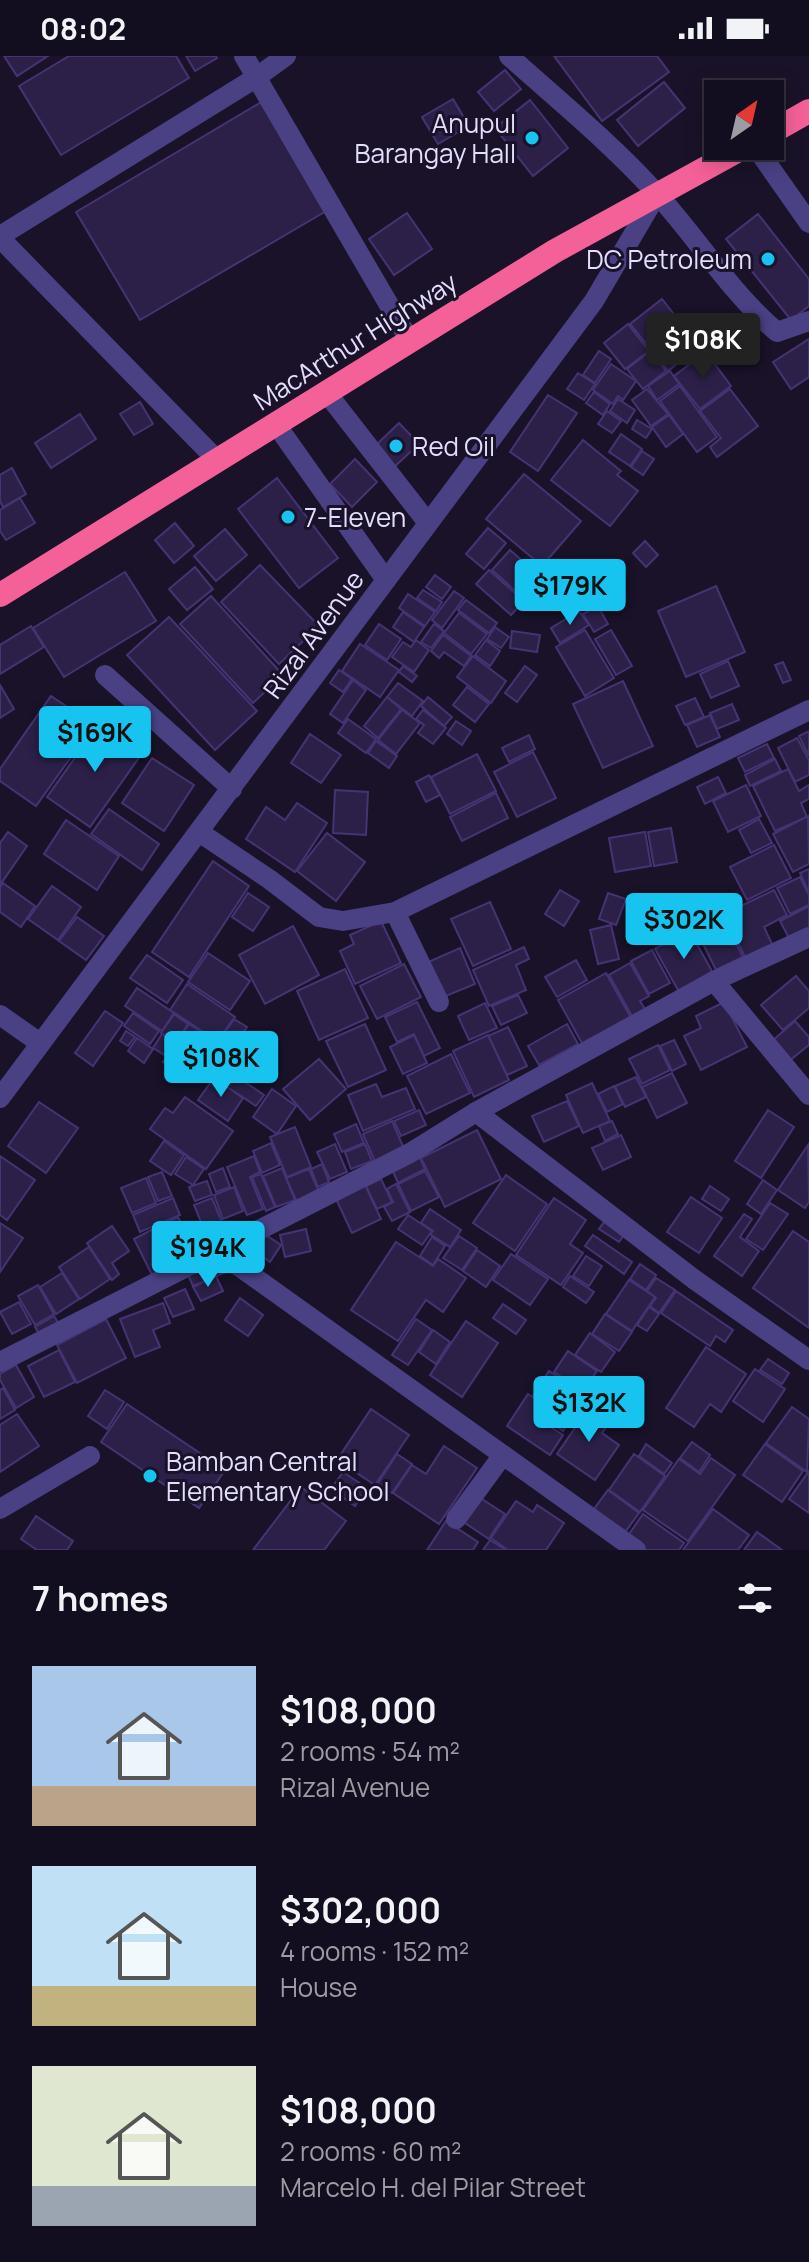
<!DOCTYPE html>
<html lang="en">
<head>
<meta charset="utf-8">
<style>
	:root { --surface:#130e1f; --page:#1c1728; --text:#f1f3f6; --muted:#9d9ca4; --line:#322e3d; --accent:#16c4ef }
	body { margin:0; font-family:Manrope,sans-serif; background:var(--page); color:var(--text); height:100vh; display:flex; flex-direction:column; font-size:30px; white-space:nowrap }
	* { box-sizing:border-box; margin:0 }
	p { font-size:26px; color:var(--muted) }
	.icon { flex:none; width:44px; height:44px; fill:none; stroke:currentColor; stroke-width:2; stroke-linecap:round; stroke-linejoin:round }
	.map { position:relative; height:1494px; overflow:hidden }
	.panel { display:flex; flex-direction:column; background:var(--surface); flex:1 }
	.panel>* { flex:none }
	.needle { width:52px; rotate:34deg }
	.controls { position:absolute; left:704px; top:24px; display:grid; gap:16px }
	.controls a { display:grid; place-items:center; width:80px; height:80px; border-radius:0px; background:var(--surface); box-shadow:0 4px 20px #0003,0 0 0 2px var(--line); font-size:40px }
	.price { position:absolute; translate:-50% -68px; padding:0 18px; border-radius:8px; background:var(--accent); color:#111; font-size:26px; line-height:52px; filter:drop-shadow(0 2px 4px #0008) }
	.price::after { content:''; position:absolute; left:50%; top:48px; width:24px; height:18px; margin-left:-12px; background:inherit; clip-path:polygon(0 0,100% 0,50% 100%) }
	.price.active { background:#222; color:#fff }
	ul { padding:0; list-style:none }
	li { display:flex; align-items:center; gap:24px; height:200px; padding:0 32px }
	li span { display:grid; place-items:center; flex:none; width:224px; height:160px; border-radius:0px; color:#555 }
	li>.icon { margin-inline-start:auto }
	span .icon { width:96px; height:96px; fill:#fffc; stroke-width:1 }
	li b { font-size:34px }
	h2 { display:flex; justify-content:space-between; align-items:center; height:96px; padding:0 32px; font-size:34px }
	.status { display:flex; justify-content:space-between; align-items:center; height:56px; padding:0 40px; background:var(--surface); direction:ltr }
	.status svg { height:22px; fill:currentColor }
	.map>svg:first-child { display:block }
</style>
</head>
<body>
<div class="status"><b>08:02</b><svg viewBox="0 0 49 12"><path d="M0 12V9h3v3zM5 12V6h3v6zM10 12V3h3v9zM15 12V0h3v12zM26 1h20v11H26zM47 4h2v5h-2z"/></svg></div>
<div class="map">
<svg width="809" height="1494" viewBox="0 0 809 1494">
	<rect width="100%" height="100%" fill="#191229"/>
	<g fill="#2c2049" stroke="#463373" stroke-width="2">
		<polygon points="4,0 48,0 17,20"/>
		<polygon points="69,0 176,0 189,22 61,99 19,30"/>
		<polygon points="186,0 216,0 217,2 195,15"/>
		<polygon points="554,0 657,0 669,16 602,65"/>
		<polygon points="505,14 521,33 494,55 478,36"/>
		<polygon points="664,26 685,52 638,90 617,64"/>
		<polygon points="453,43 469,70 438,88 422,61"/>
		<polygon points="530,44 568,92 533,120 495,72"/>
		<polygon points="263,45 328,154 140,264 76,156"/>
		<polygon points="407,157 432,193 394,219 369,183"/>
		<polygon points="758,158 809,223 809,250 791,264 726,183"/>
		<polygon points="662,243 699,290 668,315 630,268"/>
		<polygon points="628,268 649,295 625,313 604,287"/>
		<polygon points="809,283 809,321 791,333 773,306"/>
		<polygon points="599,295 611,303 595,327 583,319"/>
		<polygon points="650,295 666,315 643,333 627,313"/>
		<polygon points="706,296 731,330 700,353 674,320"/>
		<polygon points="611,308 636,325 623,344 618,340 613,348 593,334"/>
		<polygon points="670,315 679,328 657,344 648,330"/>
		<polygon points="578,317 595,328 584,344 567,333"/>
		<polygon points="680,330 717,381 697,396 660,345"/>
		<polygon points="647,333 668,358 651,370 632,344"/>
		<polygon points="730,333 758,370 717,401 710,391 721,382 700,355"/>
		<polygon points="594,336 610,348 603,359 586,347"/>
		<polygon points="548,339 577,357 538,415 510,396"/>
		<polygon points="618,343 635,354 627,367 610,355"/>
		<polygon points="140,346 153,368 134,379 120,358"/>
		<polygon points="607,355 621,365 612,377 598,368"/>
		<polygon points="80,358 96,383 51,412 35,387"/>
		<polygon points="669,359 683,378 666,391 652,371"/>
		<polygon points="637,364 652,373 646,382 632,373"/>
		<polygon points="399,367 419,388 393,412 373,392"/>
		<polygon points="621,378 642,393 630,410 609,396"/>
		<polygon points="583,384 621,415 617,419 638,435 610,470 551,424"/>
		<polygon points="642,395 654,403 643,419 631,411"/>
		<polygon points="355,403 377,426 352,451 330,428"/>
		<polygon points="12,412 26,438 3,451 0,445 0,419"/>
		<polygon points="524,418 581,465 542,510 486,463"/>
		<polygon points="277,422 338,502 299,532 238,453"/>
		<polygon points="20,442 35,467 6,484 0,475 0,454"/>
		<polygon points="175,467 194,490 174,507 155,484"/>
		<polygon points="488,472 506,487 484,513 466,498"/>
		<polygon points="225,473 247,499 216,525 194,500"/>
		<polygon points="645,485 658,499 646,511 633,497"/>
		<polygon points="510,494 549,528 530,548 492,514"/>
		<polygon points="260,509 319,570 279,608 221,546"/>
		<polygon points="195,511 213,533 187,554 169,533"/>
		<polygon points="489,514 524,545 511,559 476,528"/>
		<polygon points="125,516 156,565 64,621 33,572"/>
		<polygon points="435,519 451,531 442,543 426,531"/>
		<polygon points="716,530 745,596 686,621 658,555"/>
		<polygon points="423,534 442,546 436,555 417,542"/>
		<polygon points="454,535 464,542 442,572 432,564"/>
		<polygon points="408,538 435,556 425,570 399,552"/>
		<polygon points="211,540 283,619 253,647 180,568"/>
		<polygon points="466,544 497,567 489,577 458,554"/>
		<polygon points="598,550 608,568 594,576 583,558"/>
		<polygon points="579,555 589,569 560,587 551,572"/>
		<polygon points="403,556 424,571 414,586 393,571"/>
		<polygon points="459,557 487,578 471,598 444,577"/>
		<polygon points="169,561 257,655 215,694 127,599"/>
		<polygon points="379,568 401,583 387,604 365,589"/>
		<polygon points="434,568 444,575 431,592 421,586"/>
		<polygon points="31,570 44,591 0,618 0,589"/>
		<polygon points="495,571 509,581 501,592 487,583"/>
		<polygon points="585,574 614,622 585,640 556,591"/>
		<polygon points="611,574 632,610 616,619 595,583"/>
		<polygon points="512,575 540,579 537,596 510,592"/>
		<polygon points="443,579 471,600 464,610 444,596 439,602 431,595"/>
		<polygon points="416,584 429,594 414,616 392,601 403,586 411,591"/>
		<polygon points="486,584 500,595 490,610 475,599"/>
		<polygon points="360,588 399,614 380,641 342,615"/>
		<polygon points="473,600 506,625 491,647 457,621"/>
		<polygon points="728,605 739,630 711,642 700,618"/>
		<polygon points="783,606 791,624 783,627 775,609"/>
		<polygon points="403,610 417,620 412,626 399,616"/>
		<polygon points="525,610 537,619 517,646 505,637"/>
		<polygon points="339,614 352,623 343,636 330,627"/>
		<polygon points="353,624 366,634 343,667 330,658"/>
		<polygon points="623,625 653,690 603,712 573,648"/>
		<polygon points="398,627 423,645 412,660 387,641"/>
		<polygon points="0,629 14,653 0,662"/>
		<polygon points="467,631 489,648 475,666 453,649"/>
		<polygon points="51,640 94,669 36,750 0,725 0,713"/>
		<polygon points="387,641 401,653 378,682 364,670"/>
		<polygon points="428,641 452,661 444,670 421,650"/>
		<polygon points="695,642 704,661 685,669 676,650"/>
		<polygon points="732,648 739,664 717,673 710,657"/>
		<polygon points="402,654 420,667 396,698 378,684"/>
		<polygon points="423,654 446,672 433,688 418,677 424,669 416,663"/>
		<polygon points="710,659 720,681 697,691 687,669"/>
		<polygon points="348,663 376,683 366,697 338,677"/>
		<polygon points="101,665 143,696 90,771 47,741"/>
		<polygon points="456,665 471,675 462,689 447,678"/>
		<polygon points="809,675 809,700 799,680"/>
		<polygon points="310,678 341,699 321,727 291,707"/>
		<polygon points="529,679 535,693 509,706 502,692"/>
		<polygon points="797,682 809,704 809,719 795,726 778,692"/>
		<polygon points="376,685 397,700 389,712 368,697"/>
		<polygon points="767,688 774,702 745,716 738,702"/>
		<polygon points="533,696 556,742 517,761 494,716"/>
		<polygon points="477,698 496,735 450,758 431,721"/>
		<polygon points="152,702 194,729 164,775 122,747"/>
		<polygon points="775,703 781,715 750,730 745,719"/>
		<polygon points="788,713 799,735 809,729 809,743 801,747 807,761 775,775 753,730"/>
		<polygon points="429,719 440,739 426,746 416,726"/>
		<polygon points="718,721 726,737 705,748 697,731"/>
		<polygon points="746,729 761,760 728,776 713,745"/>
		<polygon points="335,734 368,736 366,779 333,777"/>
		<polygon points="496,737 508,762 462,785 450,761"/>
		<polygon points="297,747 327,767 295,816 246,783 266,751 285,764"/>
		<polygon points="109,753 159,788 142,814 91,778"/>
		<polygon points="808,760 809,808 793,816 773,778"/>
		<polygon points="759,763 772,787 751,797 739,774"/>
		<polygon points="66,764 119,800 97,834 44,798"/>
		<polygon points="671,772 677,806 654,810 648,776"/>
		<polygon points="8,776 27,790 0,829 0,787"/>
		<polygon points="645,776 651,810 615,816 609,782"/>
		<polygon points="327,777 365,806 336,845 297,815"/>
		<polygon points="774,789 791,822 747,844 730,811"/>
		<polygon points="213,805 249,830 189,921 152,896"/>
		<polygon points="809,813 809,837 800,817"/>
		<polygon points="800,821 809,839 809,849 790,858 777,832"/>
		<polygon points="3,827 35,850 21,871 0,856 0,831"/>
		<polygon points="52,830 81,851 58,884 28,863"/>
		<polygon points="560,834 579,845 564,870 545,858"/>
		<polygon points="774,834 787,859 764,871 773,890 746,903 724,858"/>
		<polygon points="248,837 269,851 253,875 232,861"/>
		<polygon points="608,837 626,843 616,869 599,863"/>
		<polygon points="490,846 511,893 473,910 451,863"/>
		<polygon points="809,850 809,875 790,884 780,865"/>
		<polygon points="721,859 743,901 716,914 695,872"/>
		<polygon points="77,861 104,880 86,904 59,885"/>
		<polygon points="381,865 401,907 355,928 340,895 354,888 350,879"/>
		<polygon points="611,869 619,903 598,908 590,874"/>
		<polygon points="293,870 319,919 265,948 239,899"/>
		<polygon points="689,874 713,917 679,936 655,893"/>
		<polygon points="524,891 529,903 516,909 526,934 489,950 473,914"/>
		<polygon points="460,892 475,928 441,942 426,907"/>
		<polygon points="652,894 670,927 649,938 631,905"/>
		<polygon points="208,897 250,925 230,954 188,926"/>
		<polygon points="147,899 183,924 167,947 130,922"/>
		<polygon points="576,904 587,924 557,941 545,921"/>
		<polygon points="630,907 649,940 640,945 646,955 633,962 609,919"/>
		<polygon points="404,908 421,941 377,963 360,930"/>
		<polygon points="345,913 368,962 319,984 297,935"/>
		<polygon points="606,917 631,962 583,989 558,944"/>
		<polygon points="796,920 809,935 809,952 783,974 761,949"/>
		<polygon points="187,928 235,961 217,985 170,954"/>
		<polygon points="137,932 174,957 162,975 125,950"/>
		<polygon points="518,939 527,957 501,969 492,950"/>
		<polygon points="417,946 440,992 424,1000 414,978 397,986 385,961"/>
		<polygon points="724,946 747,991 701,1014 684,980 701,972 696,960"/>
		<polygon points="485,947 497,972 469,984 458,960"/>
		<polygon points="105,955 123,967 93,1010 75,997"/>
		<polygon points="133,957 159,975 150,988 124,970"/>
		<polygon points="174,958 188,968 176,986 161,977"/>
		<polygon points="234,963 247,971 228,999 215,991"/>
		<polygon points="795,965 809,981 809,989 789,1005 772,985"/>
		<polygon points="189,968 208,981 182,1020 163,1006"/>
		<polygon points="365,968 386,1014 348,1031 326,985"/>
		<polygon points="567,968 578,988 539,1009 528,990"/>
		<polygon points="508,971 527,1010 507,1019 488,980"/>
		<polygon points="126,975 135,981 128,990 120,985"/>
		<polygon points="162,978 175,987 166,1000 153,992"/>
		<polygon points="414,979 427,1007 403,1018 390,991"/>
		<polygon points="488,979 509,1024 474,1041 453,995"/>
		<polygon points="137,982 153,993 144,1007 128,995"/>
		<polygon points="674,984 686,1008 672,1015 660,990"/>
		<polygon points="658,989 670,1014 642,1028 629,1003"/>
		<polygon points="451,998 470,1037 426,1058 407,1020"/>
		<polygon points="319,1003 346,1033 310,1064 283,1033"/>
		<polygon points="672,1017 687,1047 657,1062 642,1031"/>
		<polygon points="233,1018 264,1039 256,1050 226,1030"/>
		<polygon points="636,1021 646,1041 625,1051 615,1030"/>
		<polygon points="214,1022 243,1042 228,1065 198,1044"/>
		<polygon points="592,1027 610,1065 583,1077 566,1039"/>
		<polygon points="376,1028 382,1041 406,1032 415,1053 363,1075 348,1039"/>
		<polygon points="614,1030 623,1048 607,1056 598,1038"/>
		<polygon points="272,1033 296,1050 277,1078 253,1061"/>
		<polygon points="185,1041 233,1075 206,1113 150,1073 165,1052 173,1057"/>
		<polygon points="567,1045 579,1070 544,1086 532,1060"/>
		<polygon points="39,1046 78,1072 46,1117 8,1090"/>
		<polygon points="419,1054 426,1069 401,1080 394,1065"/>
		<polygon points="768,1054 794,1071 761,1122 735,1105"/>
		<polygon points="392,1065 405,1095 376,1108 363,1078"/>
		<polygon points="612,1065 618,1078 605,1085 599,1070"/>
		<polygon points="356,1068 364,1087 342,1096 334,1078"/>
		<polygon points="295,1071 311,1111 287,1121 270,1081"/>
		<polygon points="477,1074 501,1123 445,1151 421,1102"/>
		<polygon points="621,1079 631,1101 603,1114 592,1092"/>
		<polygon points="164,1085 184,1099 171,1119 150,1105"/>
		<polygon points="271,1087 280,1109 262,1117 253,1095"/>
		<polygon points="335,1088 347,1116 330,1123 317,1096"/>
		<polygon points="365,1088 372,1105 351,1113 345,1096"/>
		<polygon points="808,1089 809,1146 805,1152 778,1134"/>
		<polygon points="418,1098 425,1113 398,1127 391,1111"/>
		<polygon points="0,1100 35,1124 7,1164 0,1159"/>
		<polygon points="254,1100 260,1116 250,1121 263,1153 247,1159 227,1111"/>
		<polygon points="186,1101 204,1113 193,1129 175,1118"/>
		<polygon points="322,1108 329,1126 318,1131 311,1113"/>
		<polygon points="223,1112 230,1131 216,1136 209,1118"/>
		<polygon points="282,1112 295,1144 276,1151 263,1120"/>
		<polygon points="309,1113 319,1136 297,1146 286,1122"/>
		<polygon points="425,1115 439,1141 411,1155 398,1128"/>
		<polygon points="162,1116 172,1140 158,1145 148,1121"/>
		<polygon points="261,1118 275,1151 266,1155 252,1121"/>
		<polygon points="506,1119 547,1148 515,1195 473,1167"/>
		<polygon points="146,1122 156,1147 132,1157 121,1132"/>
		<polygon points="381,1123 392,1146 377,1153 366,1130"/>
		<polygon points="763,1124 777,1134 761,1158 747,1148"/>
		<polygon points="207,1125 212,1139 195,1145 189,1131"/>
		<polygon points="396,1128 410,1156 392,1165 384,1151 393,1146 387,1133"/>
		<polygon points="365,1129 381,1163 352,1177 336,1143"/>
		<polygon points="710,1130 729,1143 721,1155 702,1143"/>
		<polygon points="234,1131 243,1155 223,1163 214,1139"/>
		<polygon points="691,1141 722,1162 699,1197 667,1176"/>
		<polygon points="173,1142 180,1159 140,1176 133,1159"/>
		<polygon points="212,1142 226,1176 208,1183 194,1149"/>
		<polygon points="554,1142 586,1164 570,1188 583,1197 561,1229 516,1199"/>
		<polygon points="770,1147 788,1158 763,1194 746,1183"/>
		<polygon points="430,1153 461,1174 450,1191 430,1178 433,1175 421,1167"/>
		<polygon points="744,1158 752,1163 740,1181 759,1195 742,1220 714,1200"/>
		<polygon points="408,1159 432,1175 422,1189 398,1173"/>
		<polygon points="178,1161 191,1186 172,1195 160,1170"/>
		<polygon points="604,1166 624,1179 619,1186 599,1173"/>
		<polygon points="0,1167 23,1182 0,1216"/>
		<polygon points="201,1169 208,1188 195,1193 187,1174"/>
		<polygon points="112,1170 129,1195 112,1207 119,1218 112,1224 87,1187"/>
		<polygon points="159,1170 177,1207 152,1219 134,1183"/>
		<polygon points="306,1173 311,1195 285,1201 280,1179"/>
		<polygon points="793,1175 809,1186 809,1272 753,1232"/>
		<polygon points="266,1179 281,1189 270,1206 255,1195"/>
		<polygon points="593,1179 632,1206 624,1218 585,1190"/>
		<polygon points="459,1180 477,1192 462,1214 443,1202"/>
		<polygon points="432,1181 445,1190 433,1209 420,1200"/>
		<polygon points="396,1186 433,1210 438,1203 466,1222 443,1256 426,1244 398,1285 351,1254"/>
		<polygon points="89,1191 110,1223 80,1243 59,1211"/>
		<polygon points="477,1194 500,1210 486,1231 463,1215"/>
		<polygon points="511,1198 548,1223 530,1249 493,1224"/>
		<polygon points="586,1200 602,1210 589,1230 573,1220"/>
		<polygon points="219,1206 224,1217 193,1230 188,1219"/>
		<polygon points="640,1208 656,1219 646,1234 630,1223"/>
		<polygon points="62,1217 79,1243 56,1258 40,1231"/>
		<polygon points="216,1220 223,1235 201,1245 193,1231"/>
		<polygon points="570,1220 594,1236 586,1247 563,1231"/>
		<polygon points="656,1222 675,1234 659,1257 650,1250 656,1242 647,1235"/>
		<polygon points="629,1224 655,1241 632,1275 606,1258"/>
		<polygon points="38,1229 54,1258 35,1269 18,1240"/>
		<polygon points="185,1233 194,1253 173,1261 164,1242"/>
		<polygon points="676,1235 733,1274 725,1286 716,1280 710,1290 661,1257"/>
		<polygon points="240,1242 263,1259 248,1280 225,1264"/>
		<polygon points="19,1246 31,1268 12,1278 0,1256"/>
		<polygon points="163,1247 170,1267 153,1274 160,1291 135,1301 120,1263"/>
		<polygon points="503,1248 526,1264 516,1278 493,1262"/>
		<polygon points="649,1251 659,1258 647,1275 637,1269"/>
		<polygon points="605,1258 632,1276 619,1295 592,1278"/>
		<polygon points="54,1260 60,1270 41,1281 35,1271"/>
		<polygon points="106,1263 126,1302 77,1327 57,1289"/>
		<polygon points="416,1263 432,1274 408,1309 392,1299"/>
		<polygon points="466,1265 498,1287 462,1341 430,1319"/>
		<polygon points="433,1274 450,1286 436,1308 419,1296"/>
		<polygon points="590,1277 615,1296 601,1316 575,1299"/>
		<polygon points="706,1291 746,1318 721,1356 710,1348 694,1371 666,1352"/>
		<polygon points="59,1294 75,1326 44,1341 28,1310"/>
		<polygon points="568,1295 597,1315 583,1335 554,1316"/>
		<polygon points="768,1303 789,1317 782,1328 760,1314"/>
		<polygon points="16,1309 34,1341 16,1352 0,1324 0,1318"/>
		<polygon points="755,1313 785,1333 763,1366 733,1345"/>
		<polygon points="549,1315 586,1340 563,1375 547,1364 554,1354 533,1339"/>
		<polygon points="3,1332 15,1354 0,1363 0,1334"/>
		<polygon points="105,1334 124,1346 107,1373 88,1360"/>
		<polygon points="528,1338 552,1354 544,1367 563,1379 550,1399 507,1370"/>
		<polygon points="127,1348 225,1414 199,1452 101,1386"/>
		<polygon points="590,1350 612,1364 602,1377 619,1389 595,1424 557,1398"/>
		<polygon points="792,1351 809,1363 807,1416 766,1387"/>
		<polygon points="371,1353 409,1379 375,1429 337,1404"/>
		<polygon points="17,1358 39,1390 0,1416 0,1369"/>
		<polygon points="692,1386 710,1399 699,1416 680,1402"/>
		<polygon points="646,1388 672,1407 664,1418 639,1400"/>
		<polygon points="765,1388 803,1415 782,1446 743,1419"/>
		<polygon points="444,1390 477,1412 439,1468 393,1437 412,1409 426,1418"/>
		<polygon points="397,1398 412,1408 392,1437 378,1427"/>
		<polygon points="634,1398 665,1420 640,1456 609,1434"/>
		<polygon points="711,1402 735,1419 688,1485 643,1454 679,1403 700,1418"/>
		<polygon points="809,1415 809,1457 789,1443"/>
		<polygon points="343,1416 367,1432 355,1450 331,1433"/>
		<polygon points="301,1431 346,1465 324,1494 253,1494"/>
		<polygon points="608,1434 639,1457 623,1479 591,1457"/>
		<polygon points="479,1441 505,1458 489,1483 462,1465"/>
		<polygon points="516,1445 533,1456 537,1449 564,1467 546,1494 508,1494 491,1482"/>
		<polygon points="713,1453 749,1479 738,1494 683,1494"/>
		<polygon points="643,1458 684,1487 679,1494 645,1494 627,1481"/>
		<polygon points="36,1460 73,1485 67,1494 37,1494 21,1483"/>
		<polygon points="446,1465 478,1486 473,1494 427,1494"/>
		<polygon points="757,1476 782,1494 744,1494"/>
		<polygon points="490,1484 506,1494 483,1494"/>
	</g>
	<g fill="none" stroke-linecap="round" stroke-linejoin="round">
		<g stroke="#4a4185" stroke-width="20">
			<polyline points="244,0 410,285"/>
			<path d="M509 0C559 45 612 88 657 138 698 183 730 236 777 276L809 265"/>
			<polyline points="755,90 809,167"/>
			<polyline points="0,180 257,21 286,0"/>
			<polyline points="0,182 216,403"/>
			<polyline points="326,336 428,467"/>
			<polyline points="275,367 386,524"/>
			<polyline points="105,619 232,733"/>
			<polyline points="199,776 269,823 319,861 343,865 395,856 809,654"/>
			<polyline points="395,856 439,946"/>
			<polyline points="714,925 809,1039"/>
			<polyline points="0,959 40,987"/>
			<polyline points="0,1042 594,245 657,138"/>
			<polyline points="476,1056 695,1224 809,1304"/>
			<polyline points="219,1196 636,1494"/>
			<polyline points="0,1306 410,1097 476,1056 714,925 809,881"/>
			<polyline points="0,1453 90,1400"/>
			<polyline points="456,1463 503,1399"/>
		</g>
		<g stroke="#f46098" stroke-width="24">
			<polyline points="770,77 809,55"/>
			<polyline points="0,539 555,195 746,90"/>
		</g>
	</g>
	<g fill="#16c4ef" stroke="#191229" stroke-width="3">
		<circle cx="532" cy="82" r="8"/>
		<circle cx="768" cy="203" r="8"/>
		<circle cx="396" cy="390" r="8"/>
		<circle cx="288" cy="461" r="8"/>
		<circle cx="150" cy="1420" r="8"/>
	</g>
	<g text-anchor="middle" dominant-baseline="central" stroke-width="6" stroke-linejoin="round" paint-order="stroke">
		<g font-size="26" fill="#e4ddfd" stroke="#191229" text-anchor="start">
			<text x="516" y="67" text-anchor="end">Anupul<tspan x="516" dy="30">Barangay Hall</tspan></text>
			<text x="752" y="203" text-anchor="end">DC Petroleum</text>
			<text x="412" y="390">Red Oil</text>
			<text x="304" y="461">7-Eleven</text>
			<text x="166" y="1405">Bamban Central<tspan x="166" dy="30">Elementary School</tspan></text>
		</g>
		<g font-size="26" fill="#e4ddfd" stroke="#191229">
			<text transform="translate(355 285) rotate(-32)">MacArthur Highway</text>
			<text transform="translate(313 578) rotate(-54)">Rizal Avenue</text>
		</g>
	</g>
</svg>
<div class="controls">
<a><svg class="needle" viewBox="-14 -14 28 28"><path d="M0-13l5 13h-10z" fill="#e53935"/><path d="M0 13l5-13h-10z" fill="#9d9ca4"/></svg></a>
</div>
<b class="price active" style="left:703px;top:325px">$108K</b>
<b class="price" style="left:570px;top:571px">$179K</b>
<b class="price" style="left:95px;top:718px">$169K</b>
<b class="price" style="left:684px;top:905px">$302K</b>
<b class="price" style="left:221px;top:1043px">$108K</b>
<b class="price" style="left:208px;top:1233px">$194K</b>
<b class="price" style="left:589px;top:1388px">$132K</b>
</div>
<section class="panel">
<h2>7 homes<svg class="icon" aria-label="filters" viewBox="0 0 24 24"><path d="M4 7h16M4 17h16"/><circle cx="9" cy="7" r="2"/><circle cx="15" cy="17" r="2"/></svg></h2>
<ul>
<li><span style="background:linear-gradient(#a9c7e8 75%,#b9a48a 0)"><svg class="icon" aria-label="home" viewBox="0 0 24 24"><path d="M3 11l9-7 9 7M6 9v11h12V9"/></svg></span><div><b>$108,000</b><p>2 rooms · 54 m²</p><p>Rizal Avenue</p></div></li>
<li><span style="background:linear-gradient(#bfe0f5 75%,#c2b280 0)"><svg class="icon" aria-label="home" viewBox="0 0 24 24"><path d="M3 11l9-7 9 7M6 9v11h12V9"/></svg></span><div><b>$302,000</b><p>4 rooms · 152 m²</p><p>House</p></div></li>
<li><span style="background:linear-gradient(#dfe7d0 75%,#9aa5b1 0)"><svg class="icon" aria-label="home" viewBox="0 0 24 24"><path d="M3 11l9-7 9 7M6 9v11h12V9"/></svg></span><div><b>$108,000</b><p>2 rooms · 60 m²</p><p>Marcelo H. del Pilar Street</p></div></li>
</ul>
</section>
</body>
</html>
